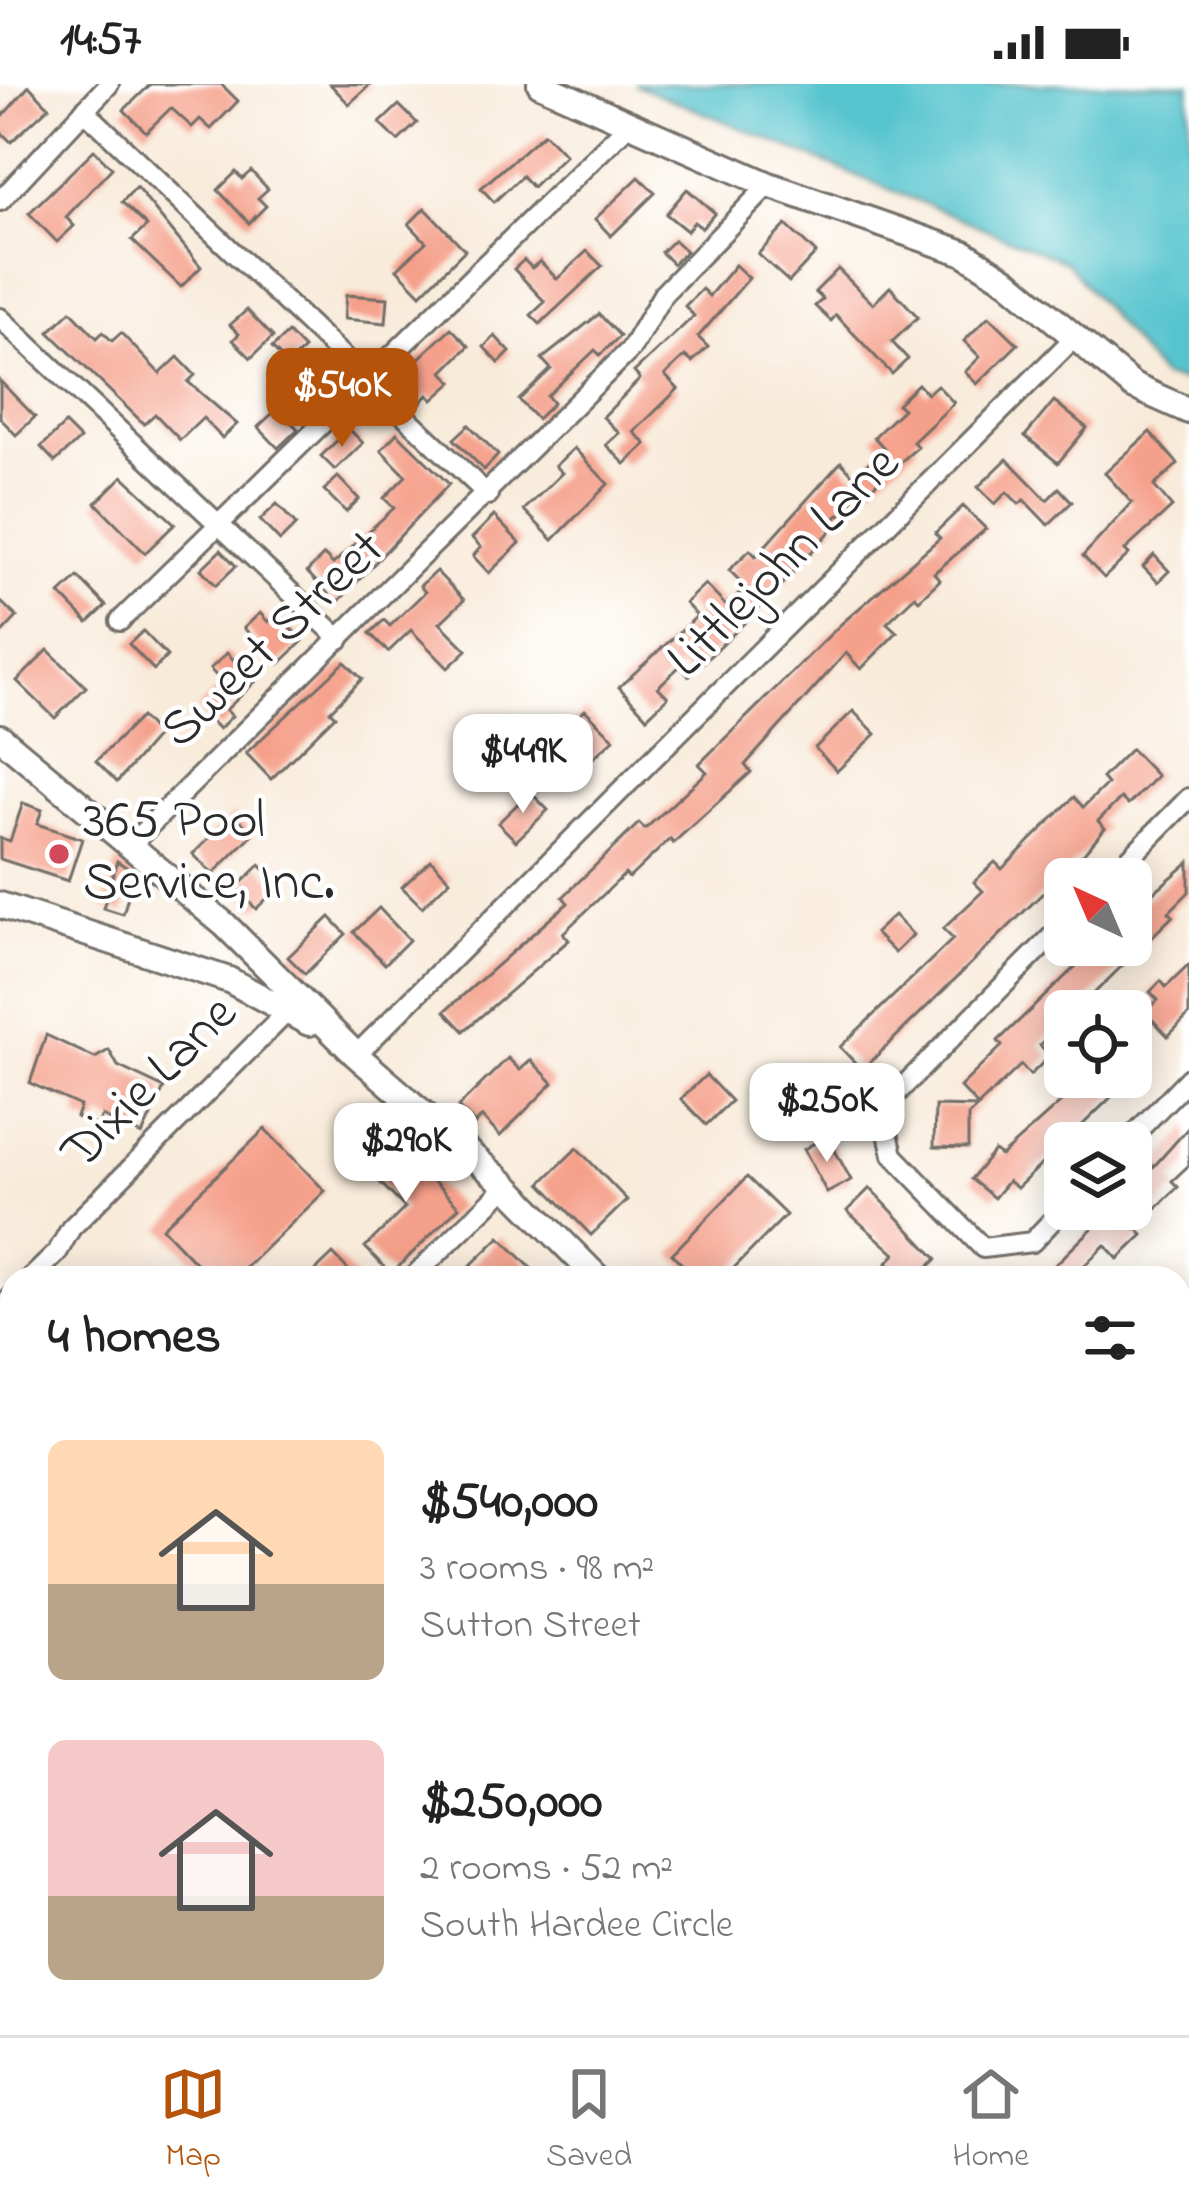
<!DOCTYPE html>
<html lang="en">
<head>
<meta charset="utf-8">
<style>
	:root { --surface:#fff; --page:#f6f6f6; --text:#222; --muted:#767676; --line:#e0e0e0; --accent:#b45309 }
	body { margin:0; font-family:"Indie Flower",sans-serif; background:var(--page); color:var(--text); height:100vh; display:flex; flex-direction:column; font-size:45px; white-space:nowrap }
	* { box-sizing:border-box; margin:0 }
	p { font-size:39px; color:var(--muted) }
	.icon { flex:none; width:66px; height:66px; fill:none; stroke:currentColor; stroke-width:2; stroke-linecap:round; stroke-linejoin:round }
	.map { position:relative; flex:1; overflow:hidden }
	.panel { position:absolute; left:0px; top:1182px; width:1191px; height:771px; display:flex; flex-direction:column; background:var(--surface); border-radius:36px 36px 0 0; box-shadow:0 6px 30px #0003 }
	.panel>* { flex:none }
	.needle { width:78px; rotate:316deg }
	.controls { position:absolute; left:1044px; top:774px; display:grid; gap:24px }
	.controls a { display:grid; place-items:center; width:108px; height:108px; border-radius:18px; background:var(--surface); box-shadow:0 6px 30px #0003; font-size:60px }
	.price { position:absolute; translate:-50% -102px; padding:0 27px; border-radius:24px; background:#fff; color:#222; font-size:39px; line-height:78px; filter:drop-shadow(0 3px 6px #0008) }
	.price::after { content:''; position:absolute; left:50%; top:72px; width:36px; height:27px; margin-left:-18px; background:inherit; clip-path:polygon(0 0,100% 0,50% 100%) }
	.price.on { background:var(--accent); color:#fff }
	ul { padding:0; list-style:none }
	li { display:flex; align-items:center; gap:36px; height:300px; padding:0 48px }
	li span { display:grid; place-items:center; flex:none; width:336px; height:240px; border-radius:18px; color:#555 }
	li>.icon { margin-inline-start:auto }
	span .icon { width:144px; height:144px; fill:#fffc; stroke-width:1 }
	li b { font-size:51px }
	h2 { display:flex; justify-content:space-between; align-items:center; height:144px; padding:0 48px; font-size:51px }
	.status { display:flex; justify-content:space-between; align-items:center; height:84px; padding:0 60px; background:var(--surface); direction:ltr }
	.status svg { height:33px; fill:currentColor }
	.tabs { display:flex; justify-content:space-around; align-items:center; height:168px; border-top:3px solid var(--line); background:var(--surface); font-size:33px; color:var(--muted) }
	.tabs a { display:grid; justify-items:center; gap:6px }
	.tabs .on { color:var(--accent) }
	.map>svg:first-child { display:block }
</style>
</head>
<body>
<div class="status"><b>14:57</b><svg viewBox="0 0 49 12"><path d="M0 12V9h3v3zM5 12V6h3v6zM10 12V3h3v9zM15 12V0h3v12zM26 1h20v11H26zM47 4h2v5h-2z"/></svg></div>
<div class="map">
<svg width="1189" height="1951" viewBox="0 0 1189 1951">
	<rect width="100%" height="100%" fill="#fff"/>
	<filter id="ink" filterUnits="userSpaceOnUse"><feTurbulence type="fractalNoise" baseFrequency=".00833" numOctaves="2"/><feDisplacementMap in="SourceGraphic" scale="24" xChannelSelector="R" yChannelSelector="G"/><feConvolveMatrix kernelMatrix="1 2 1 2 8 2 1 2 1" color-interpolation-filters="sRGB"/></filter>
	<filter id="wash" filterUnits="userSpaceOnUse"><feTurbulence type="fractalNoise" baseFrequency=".004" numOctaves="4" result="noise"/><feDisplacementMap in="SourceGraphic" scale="48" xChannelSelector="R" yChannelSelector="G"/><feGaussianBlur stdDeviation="2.7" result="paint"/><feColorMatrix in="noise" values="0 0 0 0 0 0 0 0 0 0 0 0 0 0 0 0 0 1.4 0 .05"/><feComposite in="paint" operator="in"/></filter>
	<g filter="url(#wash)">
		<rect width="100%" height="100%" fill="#f8ebda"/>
		<polygon fill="#94de99" stroke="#608462" stroke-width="3" points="0,1912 12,1918 12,1941 54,1941 73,1951 0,1951"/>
		<polygon fill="#57c4ce" stroke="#41787c" stroke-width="3" points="634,0 1189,0 1189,299 1161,293 1066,178"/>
		<g id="blocks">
			<g fill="#f5a08b">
				<polygon points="151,0 221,0 238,17 211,45 200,35 192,43 171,24 146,48 124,26"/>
				<polygon points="330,0 371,0 349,20"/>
				<polygon points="29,2 49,23 11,58 0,47 0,35"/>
				<polygon points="399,21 417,39 398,57 380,39"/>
				<polygon points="544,49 565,71 532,103 522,92 494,118 481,104"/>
				<polygon points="94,66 112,84 66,133 74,142 57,158 29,129"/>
				<polygon points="251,87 268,105 258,114 266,122 249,139 218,106 236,88 242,95"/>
				<polygon points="639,93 655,109 611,152 595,135"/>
				<polygon points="136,103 201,183 181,203 132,156 147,142 122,118"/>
				<polygon points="687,105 715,129 702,144 694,138 687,147 666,130"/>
				<polygon points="425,124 465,166 421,210 397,185 426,158 409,140"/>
				<polygon points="786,141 816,169 789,198 758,170"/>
				<polygon points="674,156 686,167 673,180 661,168"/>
				<polygon points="587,167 602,182 540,240 531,231 545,218 514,185 524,176 532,184 540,177 557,195"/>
				<polygon points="735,181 749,194 698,253 708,263 692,278 685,272 665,291 678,305 634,348 646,360 625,380 606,361 619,349 603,333 640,295 634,288 694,232 685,222 702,205 709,212"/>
				<polygon points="838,185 873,220 890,203 918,233 892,258 908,275 892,290 836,231 831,237 815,222 823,215 815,208"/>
				<polygon points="346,211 388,214 386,239 344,235"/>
				<polygon points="247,226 273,253 251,274 233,256 239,250 230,241"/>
				<polygon points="71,227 97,254 103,248 112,257 121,249 160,290 178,273 195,291 188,298 237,340 222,354 203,334 180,356 155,330 144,340 49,248"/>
				<polygon points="599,230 620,252 600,271 595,266 547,312 553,319 537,335 519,316 551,285 542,275"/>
				<polygon points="989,232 1018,260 977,300 965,288 980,273 964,257"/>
				<polygon points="451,244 469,262 443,288 453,298 433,316 428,311 419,320 396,296"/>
				<polygon points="288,249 304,265 288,280 272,264"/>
				<polygon points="495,252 510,268 499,279 484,263"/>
				<polygon points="0,297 35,333 16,351 0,334"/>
				<polygon points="918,300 927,310 937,301 954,319 913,358 918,363 831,438 835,442 763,521 689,592 680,582 658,603 668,613 647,633 619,603 697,532 685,519 705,500 726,522 746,503 729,486 750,466 756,472 841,378 854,392 884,364 874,353 903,325 897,320"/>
				<polygon points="291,312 302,323 289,336 298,345 278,364 258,343"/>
				<polygon points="1054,317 1087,344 1058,379 1025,352"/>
				<polygon points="65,340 80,355 55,378 41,363"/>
				<polygon points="469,341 498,371 484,386 454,355"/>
				<polygon points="349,345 363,359 335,386 321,372"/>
				<polygon points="1150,348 1178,380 1154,402 1172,423 1125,466 1129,470 1104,494 1083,472 1132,419 1105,389"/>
				<polygon points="397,349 449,400 337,519 307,488 324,471 333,480 394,424 384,414 406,392 381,366"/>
				<polygon points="574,364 608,400 553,456 524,426 562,389 555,382"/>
				<polygon points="1007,375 1047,416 1059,404 1072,418 1048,441 1024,416 1019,420 1007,408 995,420 978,403"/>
				<polygon points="123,392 175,440 145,469 96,419"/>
				<polygon points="338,393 359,415 346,428 324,406"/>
				<polygon points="277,420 296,441 280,457 260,436"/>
				<polygon points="963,422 986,445 934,489 940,496 919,516 915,512 887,539 897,548 861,585 846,569 745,681 751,688 673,759 670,755 629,794 625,790 563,849 569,856 464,947 445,927 568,819 563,813 639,739 645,745 707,688 699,680 841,540 940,454 935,449"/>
				<polygon points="494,432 520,459 489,489 473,472 481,463 472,454"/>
				<polygon points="221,466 236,482 216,501 201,485"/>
				<polygon points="1154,471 1169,487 1158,498 1143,483"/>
				<polygon points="436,487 464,516 440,539 467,566 448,584 411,546 388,568 370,549 384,536 390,542 425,508 420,502"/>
				<polygon points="78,493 106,522 88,539 60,510"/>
				<polygon points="0,517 17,533 0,551"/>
				<polygon points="260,529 268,538 277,530 303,557 279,580 244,544"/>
				<polygon points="143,547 167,572 154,586 129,560"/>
				<polygon points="48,566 86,603 55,634 17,597"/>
				<polygon points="227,569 255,598 226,626 232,632 219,645 199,624 224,600 210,585"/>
				<polygon points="345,578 362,595 330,627 335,632 271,695 246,669"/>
				<polygon points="585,626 614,655 575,690 548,662"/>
				<polygon points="853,627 876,650 837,687 815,664"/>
				<polygon points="141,633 158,651 117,698 96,677"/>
				<polygon points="1131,665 1157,692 1128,721 1121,714 1098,737 1105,744 1084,769 862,986 840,963 953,855 943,845 983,807 974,798 995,778 1002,785 1074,713 1083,723 1107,700 1102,694"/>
				<polygon points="530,708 548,726 516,757 498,739"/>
				<polygon points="23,719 42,726 37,740 82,755 68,797 0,775 0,754 10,757"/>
				<polygon points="234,730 253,750 213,790 193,770"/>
				<polygon points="431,776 450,796 422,823 402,803"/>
				<polygon points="117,777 135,789 123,830 103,824"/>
				<polygon points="1189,778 1189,808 1169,828 1173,832 1076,927 1065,927 1065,937 1040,961 1050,972 1030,991 1021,981 978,1022 960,1003 1002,962 998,957 1098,861 1131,861 1131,828"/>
				<polygon points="260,781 280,802 256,825 236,804"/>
				<polygon points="379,824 409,856 385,880 354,848"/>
				<polygon points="894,831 913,851 895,869 875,849"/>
				<polygon points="330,833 346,850 305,890 288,873"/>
				<polygon points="1189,881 1189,931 1168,952 1145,928 1158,916 1150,908 1161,897 1166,903"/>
				<polygon points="1131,950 1148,967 1131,984"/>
				<polygon points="46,951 95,974 109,966 118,982 164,1004 142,1051 102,1032 97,1042 76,1033 80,1022 30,999"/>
				<polygon points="508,974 520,986 531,976 553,999 500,1052 482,1033 475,1040 458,1023"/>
				<polygon points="706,991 731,1017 706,1041 681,1015"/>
				<polygon points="818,993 834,999 830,1012 851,1019 843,1041 806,1028"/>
				<polygon points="1089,993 1132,993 1017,1104 1008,1097 994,1114 971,1095 994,1067 1001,1072"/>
				<polygon points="935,1022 978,1023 968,1032 968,1064 934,1063"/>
				<polygon points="1189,1043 1189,1081 1172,1097 1178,1103 1136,1144 1143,1151 1118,1175 1105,1161 1085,1181 1098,1194 1062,1194 1052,1184 1112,1125 1131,1125 1131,1108"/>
				<polygon points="265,1045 325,1107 235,1194 210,1194 162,1144"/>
				<polygon points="827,1052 851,1096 827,1109 804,1065"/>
				<polygon points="390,1053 459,1123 391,1190 365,1163 405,1124 363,1081"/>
				<polygon points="577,1064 627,1116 591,1151 541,1099"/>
				<polygon points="747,1093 786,1131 724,1194 696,1194 672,1170"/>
				<polygon points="870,1104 937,1175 916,1194 901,1194 887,1179 895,1170 847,1127"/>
				<polygon points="500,1153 531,1184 521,1194 481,1194 470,1182"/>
				<polygon points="333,1170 356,1194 308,1194"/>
			</g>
		</g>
	</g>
	<g filter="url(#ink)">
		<use href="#blocks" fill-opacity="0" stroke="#736e68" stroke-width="3"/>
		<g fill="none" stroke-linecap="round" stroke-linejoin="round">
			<g stroke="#736e68" stroke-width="24">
				<g id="minor">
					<polyline points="84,26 488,411"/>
					<polyline points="0,117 109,0"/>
					<polyline points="0,234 340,555"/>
					<polyline points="120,537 628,41"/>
					<polyline points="132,759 631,265 663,210 769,101"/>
					<polyline points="1109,795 1189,714"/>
					<polyline points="1065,839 892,1014 887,1045 893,1071 983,1164 1032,1158 1065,1123"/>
					<polyline points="356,971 1073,255"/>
					<polyline points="1126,1059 1189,994"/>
					<polyline points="31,1194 57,1169 71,1144 289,926"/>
					<polyline points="412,1194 507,1102"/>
					<polyline points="0,1224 12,1213"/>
					<polyline points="1179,1308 1189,1298"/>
					<polyline points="1181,1428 1189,1421"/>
				</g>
			</g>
			<g stroke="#736e68" stroke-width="30">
				<g id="tertiary">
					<polyline points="540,0 769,101 964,169 1008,197 1133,302 1189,327"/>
					<polyline points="0,653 225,841 356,971 507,1102 598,1194"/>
					<polyline points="0,821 229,896 309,939"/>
					<polyline points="1179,1788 1189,1799"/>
				</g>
			</g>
			<g stroke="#736e68" stroke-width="36">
				<g id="primary">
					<polyline points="0,1636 12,1643"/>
					<polyline points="0,1682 12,1689"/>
					<polyline points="444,1941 461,1951"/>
					<polyline points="523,1941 540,1951"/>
				</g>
			</g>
			<use href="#minor" stroke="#fff" stroke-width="18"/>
			<use href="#tertiary" stroke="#fff" stroke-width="24"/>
			<use href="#primary" stroke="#fff" stroke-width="30"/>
			<g stroke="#2b2b2b" stroke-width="9">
				<g id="rail">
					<polyline points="0,1878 12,1885"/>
					<polyline points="0,1899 12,1906"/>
					<polyline points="77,1941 95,1951"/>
					<polyline points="116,1941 134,1951"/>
				</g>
			</g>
			<use href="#rail" stroke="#fff" stroke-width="4.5" stroke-dasharray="14" stroke-linecap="butt"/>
		</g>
	</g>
	<circle fill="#d1495b" stroke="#fff" stroke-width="4.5" cx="59" cy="770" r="12"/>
	<g text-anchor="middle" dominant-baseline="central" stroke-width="9" stroke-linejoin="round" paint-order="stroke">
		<g font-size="54" fill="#2b2b2b" stroke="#fff">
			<text transform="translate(785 479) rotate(-45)">Littlejohn Lane</text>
			<text transform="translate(274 557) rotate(-44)">Sweet Street</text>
			<text transform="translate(151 1000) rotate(-45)">Dixie Lane</text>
		</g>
		<g font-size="54" fill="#2b2b2b" stroke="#fff" text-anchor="start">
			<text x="83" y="739">365 Pool<tspan x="83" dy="62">Service, Inc.</tspan></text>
		</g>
	</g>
</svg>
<div class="controls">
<a><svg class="needle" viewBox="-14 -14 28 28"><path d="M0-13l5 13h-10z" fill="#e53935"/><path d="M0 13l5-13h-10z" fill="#767676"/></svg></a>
<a><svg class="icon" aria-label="locate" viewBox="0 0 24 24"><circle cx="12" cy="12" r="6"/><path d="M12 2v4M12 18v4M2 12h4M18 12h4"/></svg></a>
<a><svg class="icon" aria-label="layers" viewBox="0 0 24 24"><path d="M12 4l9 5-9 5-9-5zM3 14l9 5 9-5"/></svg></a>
</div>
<b class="price on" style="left:342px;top:366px">$540K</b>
<b class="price" style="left:523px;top:732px">$449K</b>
<b class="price" style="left:827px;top:1081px">$250K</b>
<b class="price" style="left:406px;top:1121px">$290K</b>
<section class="panel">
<h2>4 homes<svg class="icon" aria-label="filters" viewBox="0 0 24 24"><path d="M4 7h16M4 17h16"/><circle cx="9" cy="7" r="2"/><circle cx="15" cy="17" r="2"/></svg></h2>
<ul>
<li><span style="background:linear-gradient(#ffd9b3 60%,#b9a48a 0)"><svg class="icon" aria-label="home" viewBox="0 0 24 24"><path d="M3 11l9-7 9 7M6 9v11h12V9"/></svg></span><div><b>$540,000</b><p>3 rooms · 98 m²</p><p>Sutton Street</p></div></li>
<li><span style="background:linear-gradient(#f6c9c9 65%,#b9a48a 0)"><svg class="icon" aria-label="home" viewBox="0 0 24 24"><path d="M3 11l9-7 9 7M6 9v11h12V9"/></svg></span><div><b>$250,000</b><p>2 rooms · 52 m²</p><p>South Hardee Circle</p></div></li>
</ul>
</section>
</div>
<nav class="tabs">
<a class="on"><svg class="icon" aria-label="map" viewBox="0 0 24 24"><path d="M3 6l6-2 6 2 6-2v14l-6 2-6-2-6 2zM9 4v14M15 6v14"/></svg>Map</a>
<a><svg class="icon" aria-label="saved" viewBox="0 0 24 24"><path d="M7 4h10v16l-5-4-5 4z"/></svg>Saved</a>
<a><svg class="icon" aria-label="home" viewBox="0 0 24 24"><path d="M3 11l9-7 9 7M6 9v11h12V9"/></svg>Home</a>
</nav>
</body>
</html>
